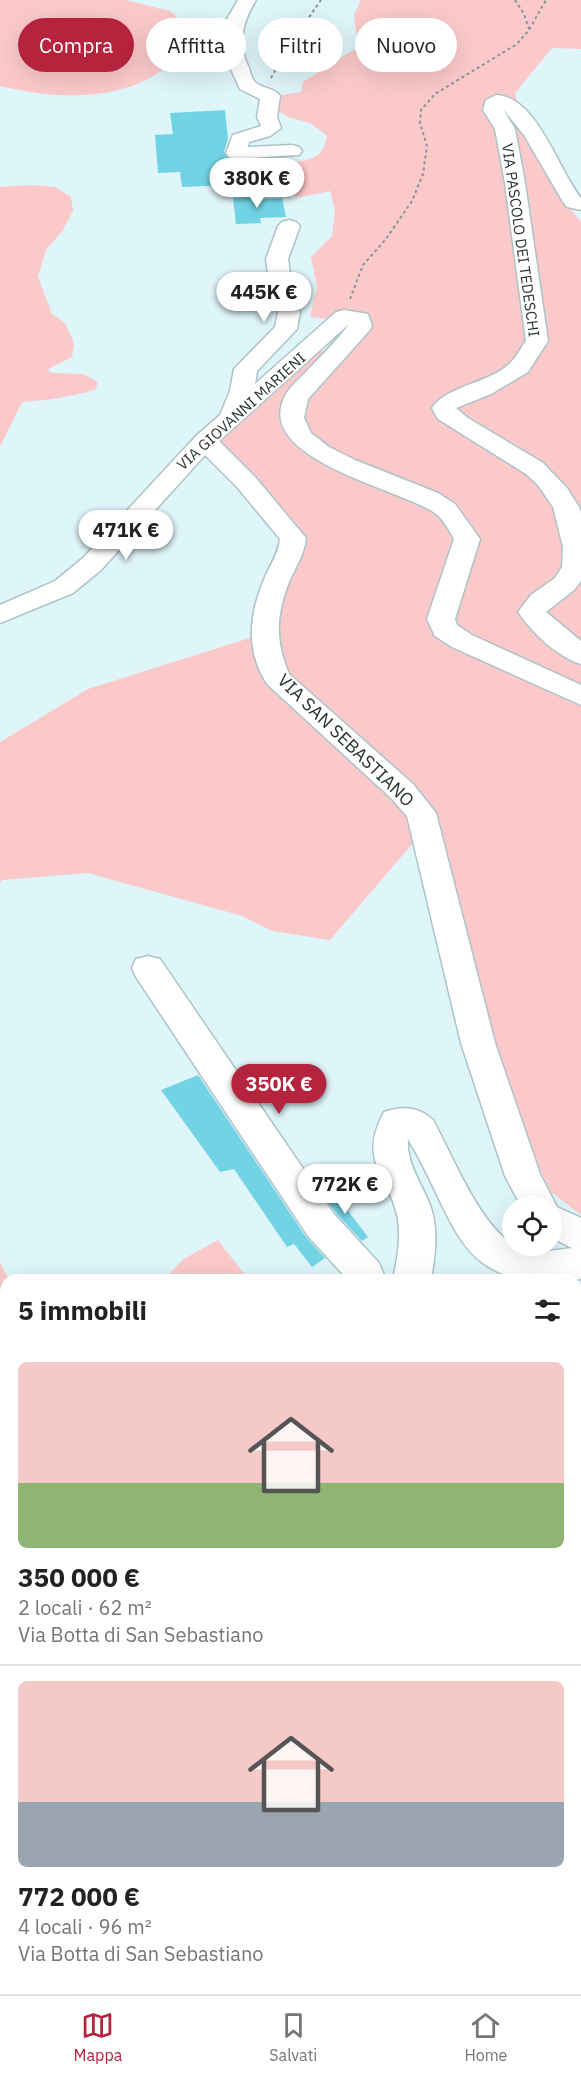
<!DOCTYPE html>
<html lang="it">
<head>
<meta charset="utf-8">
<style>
	:root { --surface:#fff; --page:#f2f2f2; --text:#222; --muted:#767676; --line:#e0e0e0; --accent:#b5233d }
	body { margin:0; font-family:"IBM Plex Sans",sans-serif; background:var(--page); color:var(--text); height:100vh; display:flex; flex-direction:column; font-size:22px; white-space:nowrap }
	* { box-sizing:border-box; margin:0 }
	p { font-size:20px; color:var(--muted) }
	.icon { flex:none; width:33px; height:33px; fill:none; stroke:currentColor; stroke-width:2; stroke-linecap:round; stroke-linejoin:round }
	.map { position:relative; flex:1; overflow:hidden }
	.details { position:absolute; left:0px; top:1274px; width:582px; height:722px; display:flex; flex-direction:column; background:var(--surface); border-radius:18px 18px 0 0; box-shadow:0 6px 24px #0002 }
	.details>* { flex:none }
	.guide { position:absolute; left:18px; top:18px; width:546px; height:54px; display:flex; gap:12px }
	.controls { position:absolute; left:502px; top:1196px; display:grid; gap:12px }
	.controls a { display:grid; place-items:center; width:60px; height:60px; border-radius:50%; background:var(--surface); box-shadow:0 6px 24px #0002; font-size:30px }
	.price { position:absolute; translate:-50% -51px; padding:0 14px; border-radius:21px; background:#fff; color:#222; font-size:20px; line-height:39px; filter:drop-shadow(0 2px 3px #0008) }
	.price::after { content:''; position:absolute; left:50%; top:36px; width:18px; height:14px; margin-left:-9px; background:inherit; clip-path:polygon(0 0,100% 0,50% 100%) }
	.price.selected { background:var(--accent); color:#fff }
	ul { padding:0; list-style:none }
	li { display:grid; align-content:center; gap:12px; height:318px; padding:0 18px }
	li+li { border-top:2px solid var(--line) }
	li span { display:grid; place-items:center; height:186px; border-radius:9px; color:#555 }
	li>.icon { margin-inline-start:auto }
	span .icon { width:108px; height:108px; fill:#fffc; stroke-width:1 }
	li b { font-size:26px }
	h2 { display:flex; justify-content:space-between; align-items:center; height:72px; padding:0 18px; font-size:26px }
	.pill { padding:0 21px; border-radius:27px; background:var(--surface); box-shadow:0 6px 24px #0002; font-size:21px; line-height:54px }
	.pill.selected { background:var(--accent); color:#fff }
	.tab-bar { display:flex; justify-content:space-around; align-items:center; height:84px; border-top:2px solid var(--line); background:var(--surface); font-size:16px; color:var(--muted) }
	.tab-bar a { display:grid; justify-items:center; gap:3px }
	.tab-bar .selected { color:var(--accent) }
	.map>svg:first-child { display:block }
</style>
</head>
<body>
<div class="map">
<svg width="581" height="1994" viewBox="0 0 581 1994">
	<rect width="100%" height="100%" fill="#def5fa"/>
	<g fill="#fbc9ca">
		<path d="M0 0H126L170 11 193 32C189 40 185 50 179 56 132 104 59 100 0 86Z"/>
		<path d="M361 0H581V49L552 48 515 93 523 127 565 202 581 222V1215L551 1192 520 1128 480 1019 436 816 330 940 272 931 242 916 88 873 2 880 0 883V742L88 689 272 631 304 536 297 524 281 509 258 479 217 438 256 410 273 390 316 353 350 342 368 323 310 317 317 287 311 257 332 236 335 210 330 191 296 198 291 164C313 157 322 160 327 136L310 123 288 117 275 109V96L301 92 303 82 358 47 354 15Z"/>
		<path d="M31 185 55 187 71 197 73 211 63 230 46 250 38 277 52 314 65 323 74 343 72 357 48 369 52 373 83 374 98 382 95 390C70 397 47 400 22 402L0 447V187Z"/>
		<polygon points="218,1240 248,1279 164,1279 184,1259"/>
		<polygon points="0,1262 8,1279 6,1280 6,1697 0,1709"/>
		<polygon points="91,1989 322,1989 322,1994 92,1994"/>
	</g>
	<g fill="#71d3e4">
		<polygon points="225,110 228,139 224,152 230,160 232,185 182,187 180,172 158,173 155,135 173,134 170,113"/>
		<polygon points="262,196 262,199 282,198 286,217 260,218 261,223 236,224 233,198"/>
		<polygon points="198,1075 306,1237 325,1258 312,1267 294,1244 287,1247 234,1169 220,1172 161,1090"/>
		<polygon points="333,1191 368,1237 362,1241 336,1213 324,1196"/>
	</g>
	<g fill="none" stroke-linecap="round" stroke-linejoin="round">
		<g stroke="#acc3c7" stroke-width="3">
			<g id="minor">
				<path d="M238 0H256C242 23 237 43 249 68 250 72 252 79 255 82 262 89 274 87 280 96L277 117 281 128 270 136 249 142 248 147 292 145 299 147 302 151 299 155 236 159 229 157 226 153 233 135 261 126 257 117 260 99 240 89 224 54V30L227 19Z"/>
				<path d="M496 95C537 96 558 170 581 198V210L567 207 563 202 524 135 503 109 515 129 525 183 548 341 528 372 491 394 456 408 468 418 543 463 567 488 579 507 581 513V581L574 590 546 612 581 641V664C557 657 532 632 518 612L531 595 555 578 562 567 563 547 553 507 538 485 526 474 438 419 432 408C446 385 493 383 512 361 518 355 521 347 526 341L505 183 495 129 483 110 486 100Z"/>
				<path d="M289 220 296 222 300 226 288 259 293 297 300 312 297 329 257 371 255 384 336 312 344 310 368 314 372 326 369 331 308 399 304 418 311 433 329 447 355 460 438 493 455 504 480 539 455 619 457 625 472 635 581 685V705L452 647 435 636 427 619 454 539C449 530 444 520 435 513 401 489 252 459 285 396 289 388 297 381 303 375 319 358 336 342 349 324L219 441 255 477 306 538C304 556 296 566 289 582 276 616 275 640 289 674L413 784 436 813 495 1043 540 1174 557 1207 581 1218V1279C454 1294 460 1225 408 1139 406 1163 422 1184 430 1205 439 1229 435 1255 431 1280H393C397 1260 401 1238 398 1219 389 1173 357 1163 384 1112 402 1106 418 1106 433 1120 453 1156 483 1235 521 1248 538 1254 555 1250 572 1248L552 1238V1206H521L505 1176 461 1043 407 816 391 798 267 684C246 652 249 616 263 582 269 566 278 556 280 539L237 487 205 455 101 570 73 593 0 623V605L55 581 83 558 196 436 220 415 230 391 234 369 275 327 278 312 271 297 266 259 278 226 282 222Z"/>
				<polygon points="148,956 160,959 334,1214 379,1263 386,1280 348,1280 308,1236 136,977 132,968 136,959"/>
				<polygon points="576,1345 581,1346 581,1380 576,1379"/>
				<polygon points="0,1454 6,1457 6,1500 0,1497"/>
				<polygon points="46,1989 94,1989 95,1994 47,1994"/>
				<rect x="315" y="1989" width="48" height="5"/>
			</g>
		</g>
		<g stroke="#859598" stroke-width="2" stroke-dasharray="3 3" stroke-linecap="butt">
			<polyline points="515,0 524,14 529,29"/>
			<polyline points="271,78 285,52 321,0"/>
			<polyline points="350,299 363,265 386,239 412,201 423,174 427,146 420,123 421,110 435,94 517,44 529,30 546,0"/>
		</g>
		<g stroke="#859598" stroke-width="4.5" stroke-dasharray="6 6" stroke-linecap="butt">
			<polyline points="0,1630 6,1619"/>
			<polyline points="576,1681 581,1716"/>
		</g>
		<use href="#minor" fill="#fff" fill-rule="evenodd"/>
	</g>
	<g text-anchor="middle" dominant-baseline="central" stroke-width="4.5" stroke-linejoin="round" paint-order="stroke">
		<g font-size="15" fill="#293233" stroke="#fff">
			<text transform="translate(521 240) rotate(82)">VIA PASCOLO DEI TEDESCHI</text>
			<text transform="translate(241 411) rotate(-42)">VIA GIOVANNI MARIENI</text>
		</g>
		<g font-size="18" fill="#293233" stroke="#fff">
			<text transform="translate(346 740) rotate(44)">VIA SAN SEBASTIANO</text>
		</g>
	</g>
</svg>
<div class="controls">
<a><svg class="icon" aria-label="locate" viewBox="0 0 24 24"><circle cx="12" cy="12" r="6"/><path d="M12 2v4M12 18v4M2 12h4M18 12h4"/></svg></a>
</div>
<b class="price" style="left:257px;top:209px">380K €</b>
<b class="price" style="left:264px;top:323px">445K €</b>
<b class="price" style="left:126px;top:561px">471K €</b>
<b class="price selected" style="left:279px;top:1115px">350K €</b>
<b class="price" style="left:345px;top:1215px">772K €</b>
<div class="guide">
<a class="pill selected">Compra</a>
<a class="pill">Affitta</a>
<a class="pill">Filtri</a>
<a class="pill">Nuovo</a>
</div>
<section class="details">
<h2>5 immobili<svg class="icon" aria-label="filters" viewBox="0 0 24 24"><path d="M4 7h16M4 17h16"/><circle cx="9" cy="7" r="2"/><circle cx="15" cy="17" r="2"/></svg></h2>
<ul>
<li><span style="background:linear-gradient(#f6c9c9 65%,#8fb573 0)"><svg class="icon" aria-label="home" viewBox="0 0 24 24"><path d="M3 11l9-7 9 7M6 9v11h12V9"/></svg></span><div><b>350 000 €</b><p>2 locali · 62 m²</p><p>Via Botta di San Sebastiano</p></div></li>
<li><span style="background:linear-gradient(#f6c9c9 65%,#9aa5b1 0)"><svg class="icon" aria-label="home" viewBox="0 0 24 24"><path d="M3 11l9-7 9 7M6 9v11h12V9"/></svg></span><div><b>772 000 €</b><p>4 locali · 96 m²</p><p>Via Botta di San Sebastiano</p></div></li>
</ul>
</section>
</div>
<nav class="tab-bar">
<a class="selected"><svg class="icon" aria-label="map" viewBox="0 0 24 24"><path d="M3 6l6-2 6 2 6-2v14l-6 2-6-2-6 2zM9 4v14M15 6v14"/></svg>Mappa</a>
<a><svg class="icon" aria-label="saved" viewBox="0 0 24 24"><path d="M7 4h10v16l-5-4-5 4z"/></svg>Salvati</a>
<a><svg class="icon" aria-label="home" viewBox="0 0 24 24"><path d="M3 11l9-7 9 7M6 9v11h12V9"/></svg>Home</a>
</nav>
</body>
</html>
